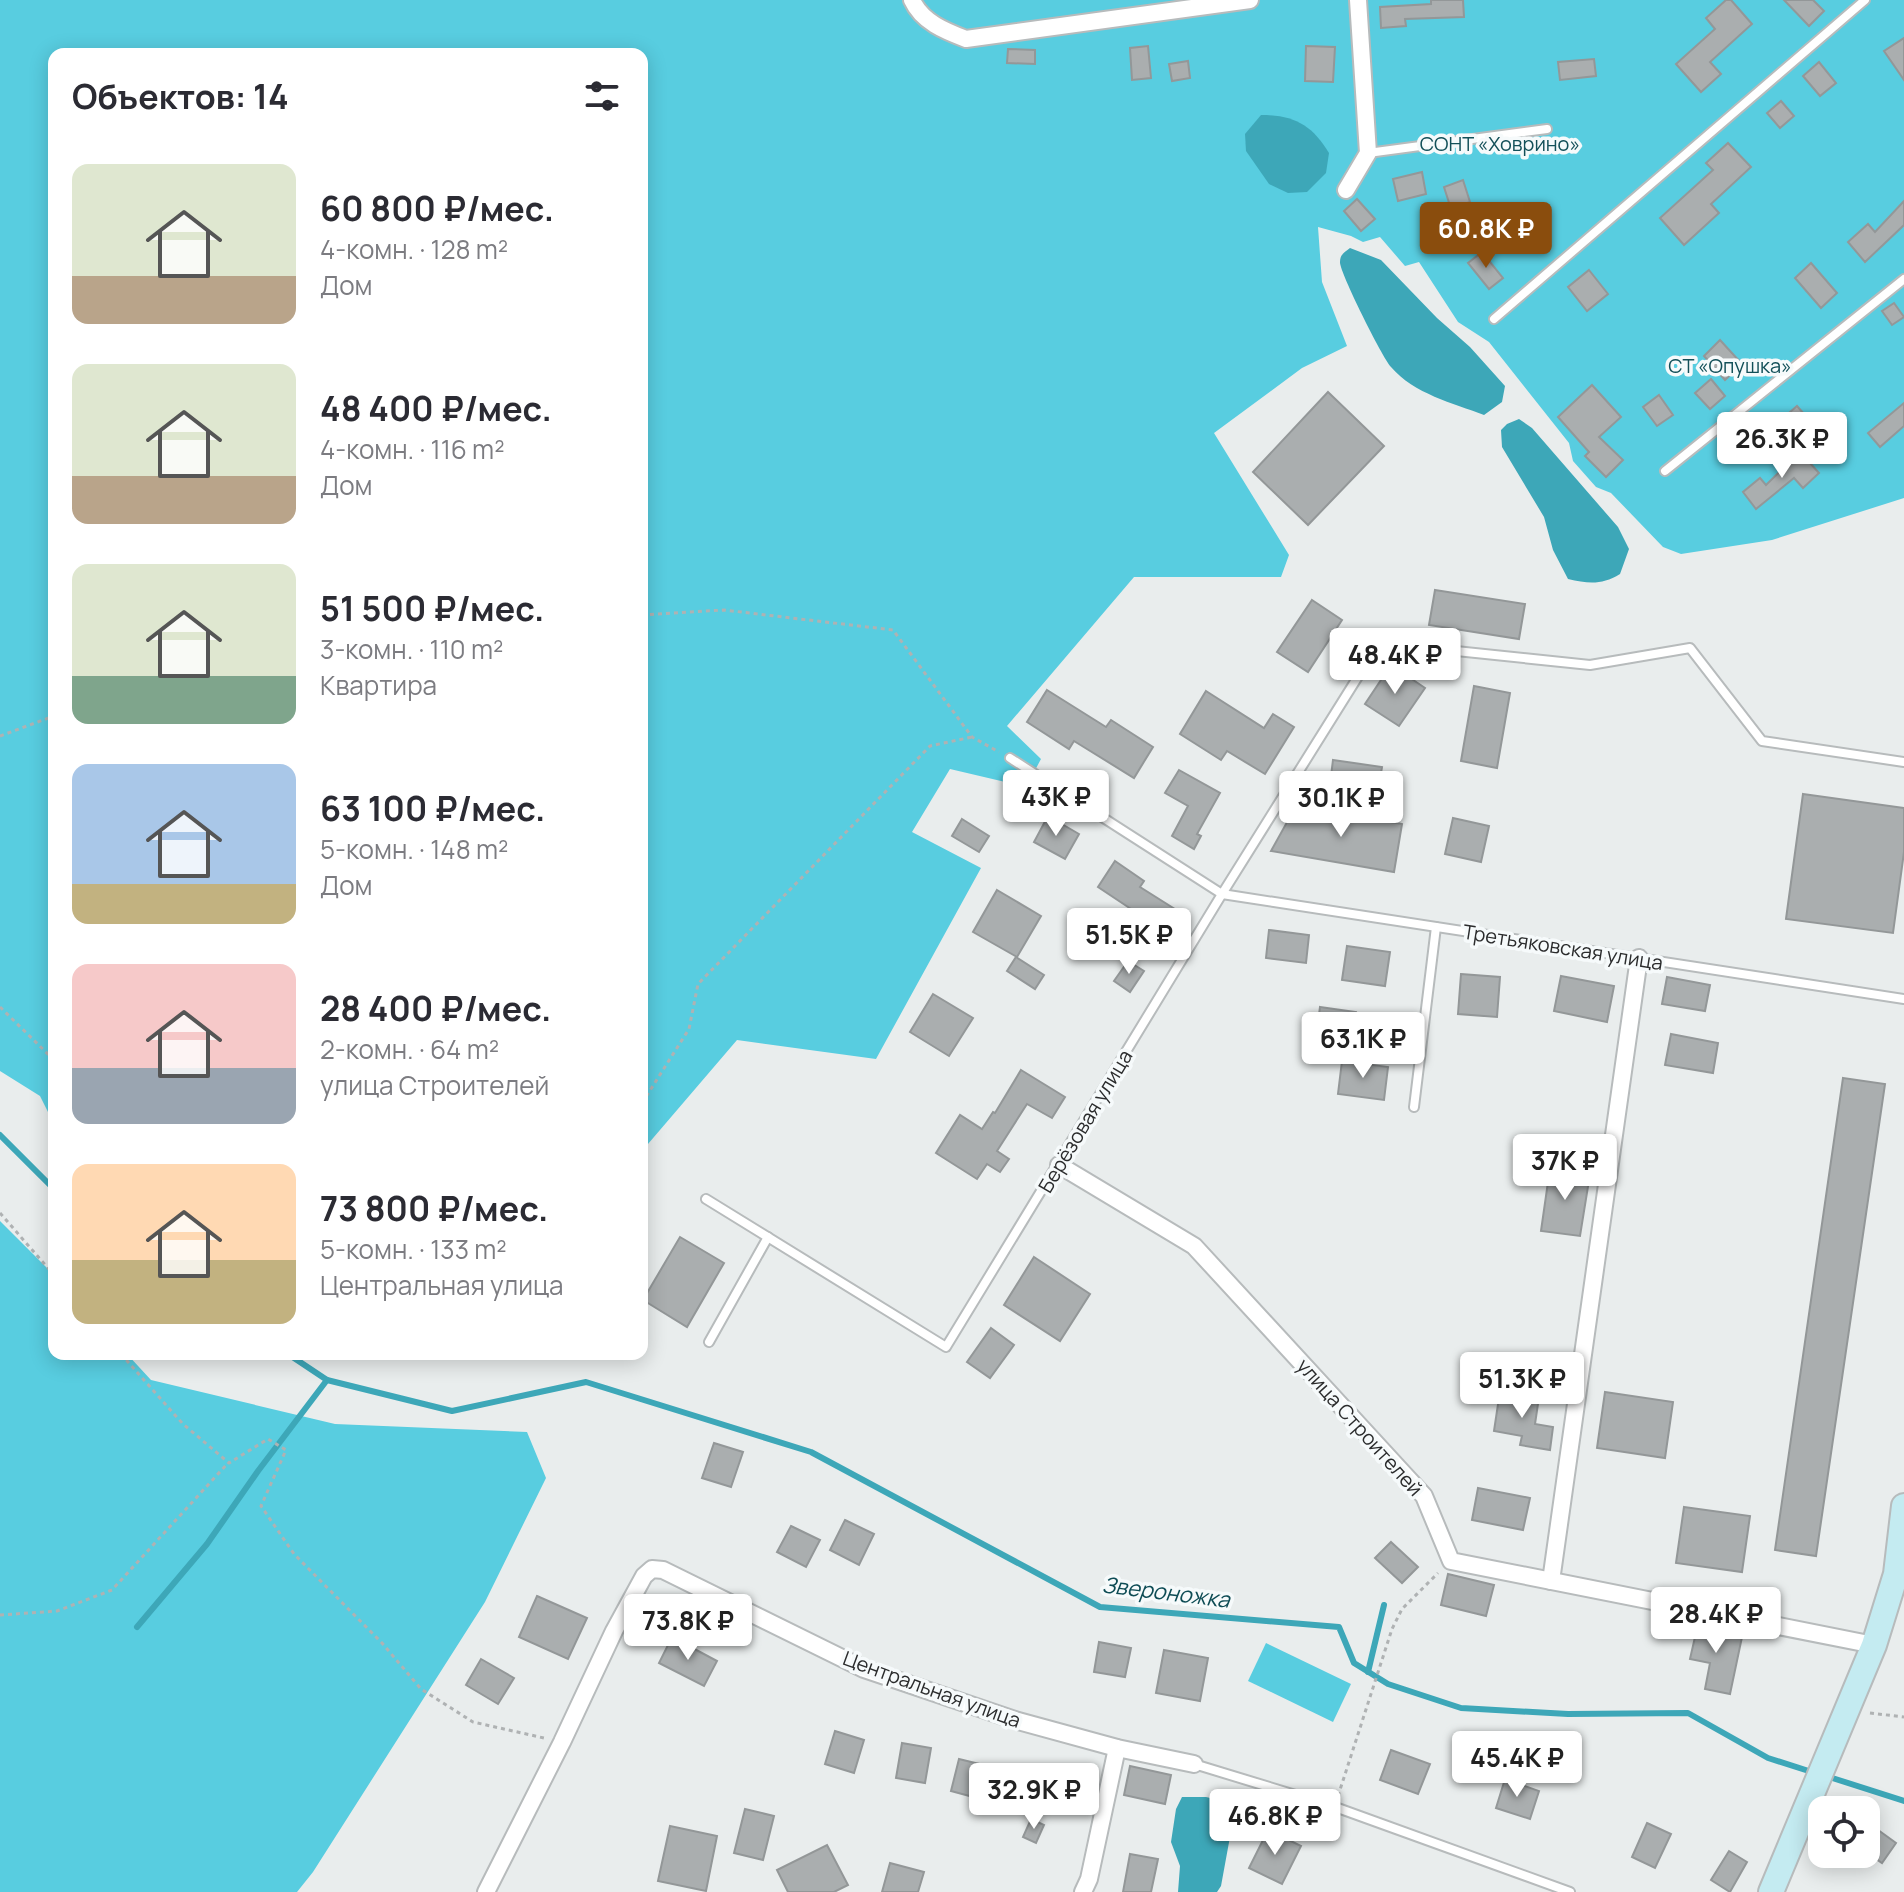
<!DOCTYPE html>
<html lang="ru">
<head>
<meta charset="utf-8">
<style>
	:root { --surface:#fff; --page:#f7f7f7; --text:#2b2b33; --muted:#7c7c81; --accent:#8a4d0d }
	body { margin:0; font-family:Manrope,sans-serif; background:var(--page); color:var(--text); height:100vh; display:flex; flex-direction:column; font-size:30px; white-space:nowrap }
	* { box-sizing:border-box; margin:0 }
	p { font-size:26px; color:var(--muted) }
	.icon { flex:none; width:44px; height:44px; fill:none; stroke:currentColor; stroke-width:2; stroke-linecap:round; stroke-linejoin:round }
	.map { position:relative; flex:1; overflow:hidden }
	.drawer { position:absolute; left:48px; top:48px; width:600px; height:1312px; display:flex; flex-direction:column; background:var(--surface); border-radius:16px; box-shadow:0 4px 20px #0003 }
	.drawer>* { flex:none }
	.buttons { position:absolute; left:1808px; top:1796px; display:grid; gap:16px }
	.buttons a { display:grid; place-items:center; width:72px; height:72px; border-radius:16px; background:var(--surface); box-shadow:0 4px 20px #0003; font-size:40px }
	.price { position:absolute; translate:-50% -68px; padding:0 18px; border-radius:8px; background:#fff; color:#222; font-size:26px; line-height:52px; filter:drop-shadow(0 2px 4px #0008) }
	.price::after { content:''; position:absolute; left:50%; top:48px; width:24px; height:18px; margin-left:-12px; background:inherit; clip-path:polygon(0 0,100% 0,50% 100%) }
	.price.on { background:var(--accent); color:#fff }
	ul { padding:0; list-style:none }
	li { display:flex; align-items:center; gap:24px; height:200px; padding:0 24px }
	li span { display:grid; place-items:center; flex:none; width:224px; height:160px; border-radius:16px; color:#555 }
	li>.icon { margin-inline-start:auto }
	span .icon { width:96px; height:96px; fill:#fffc; stroke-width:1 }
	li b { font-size:34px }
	h2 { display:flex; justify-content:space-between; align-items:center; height:96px; padding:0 24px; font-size:34px }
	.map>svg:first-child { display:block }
</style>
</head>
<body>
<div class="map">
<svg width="1904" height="1892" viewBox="0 0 1904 1892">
	<rect width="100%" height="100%" fill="#e9eded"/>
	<g fill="#58cde0">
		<polygon points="0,0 1904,0 1904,498 1772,540 1681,554 1663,547 1611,493 1596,487 1573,461 1569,443 1489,342 1458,322 1419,262 1405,266 1380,237 1363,242 1351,236 1318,227 1322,282 1347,346 1302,368 1214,433 1289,555 1281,577 1134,577 1007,726 1041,759 1026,787 950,769 912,832 981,868 876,1059 737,1040 642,1151 642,54 54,54 54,1124 40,1096 0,1071"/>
		<polygon points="0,1221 54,1275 54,1354 127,1354 151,1380 335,1424 527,1432 546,1478 485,1602 313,1872 297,1892 0,1892"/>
		<polygon points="1266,1643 1351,1684 1333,1722 1248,1681"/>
	</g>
	<g fill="#3da7b8">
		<path d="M1261 115C1294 115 1312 125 1329 153L1326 173 1307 192 1288 193 1269 184 1246 151 1245 134Z"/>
		<path d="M1350 248 1381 260 1437 318 1470 347 1505 386 1502 402 1484 415C1453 403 1414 394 1391 367 1382 357 1339 271 1340 262 1340 254 1345 252 1350 248Z"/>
		<path d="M1519 419 1532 428 1618 527 1629 549 1620 574C1602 585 1589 584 1568 579L1553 550 1544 517 1502 447 1501 430 1507 424Z"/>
		<polygon points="1182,1797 1206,1797 1236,1804 1221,1886 1217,1892 1178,1892 1180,1866 1171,1842 1176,1809"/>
	</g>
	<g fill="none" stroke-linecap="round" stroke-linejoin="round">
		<g stroke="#3da7b8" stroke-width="6">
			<polyline points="0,1135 54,1189"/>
			<polyline points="288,1354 327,1380 452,1411 586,1382 811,1452 1100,1607 1339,1627 1354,1663 1388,1684 1461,1708 1568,1714 1688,1713 1768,1758 1815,1773"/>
			<polyline points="137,1627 207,1544 258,1471 327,1380"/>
			<polyline points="1368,1672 1384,1605"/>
			<polyline points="1826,1776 1904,1801"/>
		</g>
	</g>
	<g fill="#aaaeaf" stroke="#939798" stroke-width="2">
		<polygon points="1431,0 1463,0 1464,17 1405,19 1406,26 1381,28 1380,7 1431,4"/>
		<polygon points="1726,0 1731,0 1752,24 1710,62 1721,74 1701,92 1676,64 1715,29 1706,18"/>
		<polygon points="1784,0 1813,0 1824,11 1809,26"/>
		<polygon points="1904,38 1904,80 1884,51"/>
		<polygon points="1148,46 1151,78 1132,80 1130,48"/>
		<polygon points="1306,46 1335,47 1333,82 1305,81"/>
		<polygon points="1008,49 1035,50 1035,64 1007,63"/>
		<polygon points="1594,59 1596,76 1560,80 1558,62"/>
		<polygon points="1188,61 1190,78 1172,81 1169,64"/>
		<polygon points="1819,62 1836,83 1820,96 1803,76"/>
		<polygon points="1781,101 1794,116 1780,128 1767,113"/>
		<polygon points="1728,143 1751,167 1711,204 1719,213 1684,245 1660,218 1713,170 1706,163"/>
		<polygon points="1422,172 1426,194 1398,201 1393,179"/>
		<polygon points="1463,180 1470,202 1451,209 1444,187"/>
		<polygon points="1357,199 1375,219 1361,231 1344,211"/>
		<polygon points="1904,201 1904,225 1865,262 1848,242 1868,224 1875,232"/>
		<polygon points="1482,252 1503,278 1489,289 1468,263"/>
		<polygon points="1811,263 1837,293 1821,308 1795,278"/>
		<polygon points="1589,270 1608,294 1587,311 1568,287"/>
		<polygon points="1894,303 1904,317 1892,325 1882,311"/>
		<polygon points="1720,340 1742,364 1725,380 1704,356"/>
		<polygon points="1711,379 1725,396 1710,409 1695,393"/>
		<polygon points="1592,385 1621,417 1599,437 1623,460 1606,477 1585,456 1589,452 1558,417"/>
		<polygon points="1328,392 1384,446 1308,525 1253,472"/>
		<polygon points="1659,395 1673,415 1657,426 1643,407"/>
		<polygon points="1904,403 1904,426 1880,447 1868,433"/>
		<polygon points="1797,406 1811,422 1795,436 1781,420"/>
		<polygon points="1800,452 1819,473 1803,488 1794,478 1756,509 1743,492 1760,478 1766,485"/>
		<polygon points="1435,590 1525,604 1519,639 1429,625"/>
		<polygon points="1312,600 1342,620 1308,672 1277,652"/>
		<polygon points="1391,665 1425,688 1399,726 1365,704"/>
		<polygon points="1474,686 1510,693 1497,768 1461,761"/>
		<polygon points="1047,690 1106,727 1111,720 1153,747 1134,778 1074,741 1069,749 1027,722"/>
		<polygon points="1206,691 1264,728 1273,714 1294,727 1265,774 1227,751 1221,760 1180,734"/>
		<polygon points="1333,760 1382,767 1378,791 1330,784"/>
		<polygon points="1179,770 1220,793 1197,834 1201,836 1194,849 1172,836 1188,806 1165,793"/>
		<polygon points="1803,794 1904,808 1904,852 1893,933 1786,919"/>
		<polygon points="1296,806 1402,824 1394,872 1271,851"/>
		<polygon points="1048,816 1079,834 1065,859 1034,842"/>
		<polygon points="1453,818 1489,826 1481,862 1445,854"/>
		<polygon points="962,819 989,836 979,852 952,836"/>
		<polygon points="1115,861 1144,881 1140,887 1178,911 1161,938 1145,927 1149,921 1098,887"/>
		<polygon points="997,890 1041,916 1017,957 973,932"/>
		<polygon points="1269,930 1309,935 1306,963 1266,958"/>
		<polygon points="1347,946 1390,952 1385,986 1342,980"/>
		<polygon points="1016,957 1044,975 1035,989 1007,971"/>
		<polygon points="1128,961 1144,971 1130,992 1114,981"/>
		<polygon points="1461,974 1500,977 1497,1017 1458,1014"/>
		<polygon points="1561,976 1614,986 1607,1022 1554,1011"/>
		<polygon points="1667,977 1710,985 1705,1011 1662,1004"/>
		<polygon points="933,994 973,1018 949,1056 910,1032"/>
		<polygon points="1320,1007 1356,1012 1353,1034 1317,1030"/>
		<polygon points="1671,1034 1718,1043 1713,1073 1665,1065"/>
		<polygon points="1342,1061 1388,1067 1384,1100 1338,1094"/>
		<polygon points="1021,1070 1065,1097 1052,1118 1027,1104 997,1151 1009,1159 1000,1172 987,1164 977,1179 936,1153 960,1115 982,1129 993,1112 995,1113"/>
		<polygon points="1843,1078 1885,1084 1816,1556 1775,1550"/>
		<polygon points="1550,1168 1590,1174 1580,1236 1541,1231"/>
		<polygon points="680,1237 724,1263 687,1327 643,1300"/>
		<polygon points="1034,1257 1090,1294 1060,1341 1004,1305"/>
		<polygon points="991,1328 1014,1345 990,1378 967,1362"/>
		<polygon points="1500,1391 1539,1397 1535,1424 1553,1427 1550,1450 1520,1445 1522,1436 1494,1431"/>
		<polygon points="1605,1392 1673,1402 1665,1458 1597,1448"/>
		<polygon points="714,1443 743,1452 731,1487 702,1478"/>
		<polygon points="1478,1488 1530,1498 1523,1530 1472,1520"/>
		<polygon points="1684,1507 1750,1516 1742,1572 1676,1563"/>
		<polygon points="845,1520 874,1534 859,1565 830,1550"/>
		<polygon points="791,1526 820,1540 806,1567 777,1552"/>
		<polygon points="1391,1542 1418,1567 1402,1583 1375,1558"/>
		<polygon points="1448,1574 1494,1585 1486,1616 1441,1605"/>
		<polygon points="537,1596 587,1618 568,1659 519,1637"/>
		<polygon points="1692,1620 1715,1625 1714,1631 1742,1637 1730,1694 1705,1689 1710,1663 1690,1659 1695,1637 1689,1636"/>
		<polygon points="672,1637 717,1661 704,1686 659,1663"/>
		<polygon points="1099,1642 1131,1648 1125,1677 1094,1672"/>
		<polygon points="1164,1650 1208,1658 1200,1701 1156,1693"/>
		<polygon points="481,1659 514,1678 498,1704 466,1685"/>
		<polygon points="835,1731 864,1740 854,1773 825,1764"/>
		<polygon points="902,1743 931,1748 925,1783 896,1778"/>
		<polygon points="1391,1750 1430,1764 1418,1794 1380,1780"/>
		<polygon points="959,1759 1008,1771 999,1804 951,1791"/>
		<polygon points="1130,1766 1171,1775 1165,1804 1124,1795"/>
		<polygon points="1048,1773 1087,1781 1081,1810 1042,1802"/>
		<polygon points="1505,1779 1539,1791 1530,1819 1496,1808"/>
		<polygon points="745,1809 774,1816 763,1860 734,1853"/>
		<polygon points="1031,1819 1044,1825 1036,1843 1023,1837"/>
		<polygon points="1647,1823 1671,1834 1655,1868 1632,1857"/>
		<polygon points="670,1826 717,1836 706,1891 658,1881"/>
		<polygon points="1874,1827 1896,1843 1882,1863 1866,1852 1866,1839"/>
		<polygon points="1268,1830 1301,1846 1282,1884 1249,1868"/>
		<polygon points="827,1845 848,1885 834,1892 788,1892 777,1870"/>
		<polygon points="1729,1851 1747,1862 1730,1892 1711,1880"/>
		<polygon points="1130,1854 1158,1859 1151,1892 1123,1892"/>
		<polygon points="890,1863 924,1872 918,1892 882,1892"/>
	</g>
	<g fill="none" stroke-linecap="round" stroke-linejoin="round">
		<g stroke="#b7bbbc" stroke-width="12">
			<g id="lane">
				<polyline points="1368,153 1547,129"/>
				<polyline points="1494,319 1865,0"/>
				<polyline points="1665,471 1904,279"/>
				<polyline points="1010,758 1222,894 1904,999"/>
				<polyline points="1414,1107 1436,927"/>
				<polyline points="706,1199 946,1347 1222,894 1379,643 1590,665 1690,648 1762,741 1904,762"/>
				<polyline points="709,1342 768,1237"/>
				<polyline points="1194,1764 1335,1807 1570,1892"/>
			</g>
		</g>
		<g stroke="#b7bbbc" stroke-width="20">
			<g id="street">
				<path d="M912 0C922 22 945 31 966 39L1250 0"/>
				<polyline points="1346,190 1368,153 1358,0"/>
				<polyline points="1059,1165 1194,1246 1424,1496 1451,1561 1874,1645"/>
				<polyline points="1551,1581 1639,958"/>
				<polyline points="486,1892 562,1742 614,1631 644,1576 652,1569 663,1570 864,1669 1018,1721 1117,1748 1194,1764"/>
				<polyline points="1083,1892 1089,1879 1117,1748"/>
			</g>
		</g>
		<g stroke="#b7bbbc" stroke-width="28">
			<polyline id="secondary" points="1771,1892 1874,1645 1896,1574 1904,1506"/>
		</g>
		<g stroke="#afb2b3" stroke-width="3" stroke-dasharray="4 4" stroke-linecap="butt">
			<polyline points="642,615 724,610 893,630 972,737 999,752"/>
			<polyline points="0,736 54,716"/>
			<polyline points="0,1007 54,1060"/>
			<polyline points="642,1103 689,1029 698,984 930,746 972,737"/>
			<polyline points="0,1213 54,1275"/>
			<polyline points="121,1354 183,1424 229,1463 268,1439 286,1450 261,1506 294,1554 382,1643 421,1689 473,1722 544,1738"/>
			<polyline points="0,1615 57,1611 112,1590 228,1463"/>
			<polyline points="1870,1713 1904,1717"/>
			<polyline points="1338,1796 1392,1629 1402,1609 1438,1573"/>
		</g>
		<use href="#lane" stroke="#fff" stroke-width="8"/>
		<use href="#street" stroke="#fff" stroke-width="16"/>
		<use href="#secondary" stroke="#c4ebf1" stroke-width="24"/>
	</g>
	<g text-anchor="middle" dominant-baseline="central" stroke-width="7" stroke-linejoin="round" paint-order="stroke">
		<g font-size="20" fill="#135059" stroke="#f6fafb">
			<text x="1500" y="143">СОНТ «Ховрино»</text>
			<text x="1730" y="365">СТ «Опушка»</text>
		</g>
		<g font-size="20" fill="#2b2c2d" stroke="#f6fafb">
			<text transform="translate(1563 947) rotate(9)">Третьяковская улица</text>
			<text transform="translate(1085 1121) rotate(-59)">Берёзовая улица</text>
			<text transform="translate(1360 1427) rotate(48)">улица Строителей</text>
			<text transform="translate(932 1689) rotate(20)">Центральная улица</text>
		</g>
		<g font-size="22" font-style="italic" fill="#0e4c55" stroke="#f6fafb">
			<text transform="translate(1166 1592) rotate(7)">Звероножка</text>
		</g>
	</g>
</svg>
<div class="buttons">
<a><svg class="icon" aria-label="locate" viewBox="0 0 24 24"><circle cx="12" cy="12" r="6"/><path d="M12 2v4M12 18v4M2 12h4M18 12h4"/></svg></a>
</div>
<b class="price on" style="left:1486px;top:270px">60.8K ₽</b>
<b class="price" style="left:1782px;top:480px">26.3K ₽</b>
<b class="price" style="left:1395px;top:696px">48.4K ₽</b>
<b class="price" style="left:1056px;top:838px">43K ₽</b>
<b class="price" style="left:1341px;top:839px">30.1K ₽</b>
<b class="price" style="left:1129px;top:976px">51.5K ₽</b>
<b class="price" style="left:1363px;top:1080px">63.1K ₽</b>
<b class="price" style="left:1565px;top:1202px">37K ₽</b>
<b class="price" style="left:1522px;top:1420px">51.3K ₽</b>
<b class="price" style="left:1716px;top:1655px">28.4K ₽</b>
<b class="price" style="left:688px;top:1662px">73.8K ₽</b>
<b class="price" style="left:1517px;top:1799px">45.4K ₽</b>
<b class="price" style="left:1034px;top:1831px">32.9K ₽</b>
<b class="price" style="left:1275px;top:1857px">46.8K ₽</b>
<section class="drawer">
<h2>Объектов: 14<svg class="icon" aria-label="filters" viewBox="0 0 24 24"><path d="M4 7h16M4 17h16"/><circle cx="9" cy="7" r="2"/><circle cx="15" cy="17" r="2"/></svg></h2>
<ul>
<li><span style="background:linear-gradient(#dfe7d0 70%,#b9a48a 0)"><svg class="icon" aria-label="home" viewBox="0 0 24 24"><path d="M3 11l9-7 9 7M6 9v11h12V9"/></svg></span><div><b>60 800 ₽/мес.</b><p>4-комн. · 128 m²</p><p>Дом</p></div></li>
<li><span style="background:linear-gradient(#dfe7d0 70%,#b9a48a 0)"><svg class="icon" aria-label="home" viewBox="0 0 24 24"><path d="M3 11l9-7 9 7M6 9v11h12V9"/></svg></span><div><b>48 400 ₽/мес.</b><p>4-комн. · 116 m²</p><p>Дом</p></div></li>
<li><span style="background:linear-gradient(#dfe7d0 70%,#7fa58c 0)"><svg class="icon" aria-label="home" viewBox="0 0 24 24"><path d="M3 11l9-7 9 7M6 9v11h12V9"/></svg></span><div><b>51 500 ₽/мес.</b><p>3-комн. · 110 m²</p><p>Квартира</p></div></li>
<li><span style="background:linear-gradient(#a9c7e8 75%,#c2b280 0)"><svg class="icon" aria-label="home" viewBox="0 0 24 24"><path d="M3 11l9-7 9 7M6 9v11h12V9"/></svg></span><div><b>63 100 ₽/мес.</b><p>5-комн. · 148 m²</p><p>Дом</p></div></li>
<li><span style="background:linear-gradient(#f6c9c9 65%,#9aa5b1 0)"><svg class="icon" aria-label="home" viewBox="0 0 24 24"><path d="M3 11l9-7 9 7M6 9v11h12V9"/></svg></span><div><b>28 400 ₽/мес.</b><p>2-комн. · 64 m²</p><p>улица Строителей</p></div></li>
<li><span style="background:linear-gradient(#ffd9b3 60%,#c2b280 0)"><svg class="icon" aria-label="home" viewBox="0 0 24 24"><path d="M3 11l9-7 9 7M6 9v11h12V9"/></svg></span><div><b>73 800 ₽/мес.</b><p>5-комн. · 133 m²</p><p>Центральная улица</p></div></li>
</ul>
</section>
</div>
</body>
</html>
